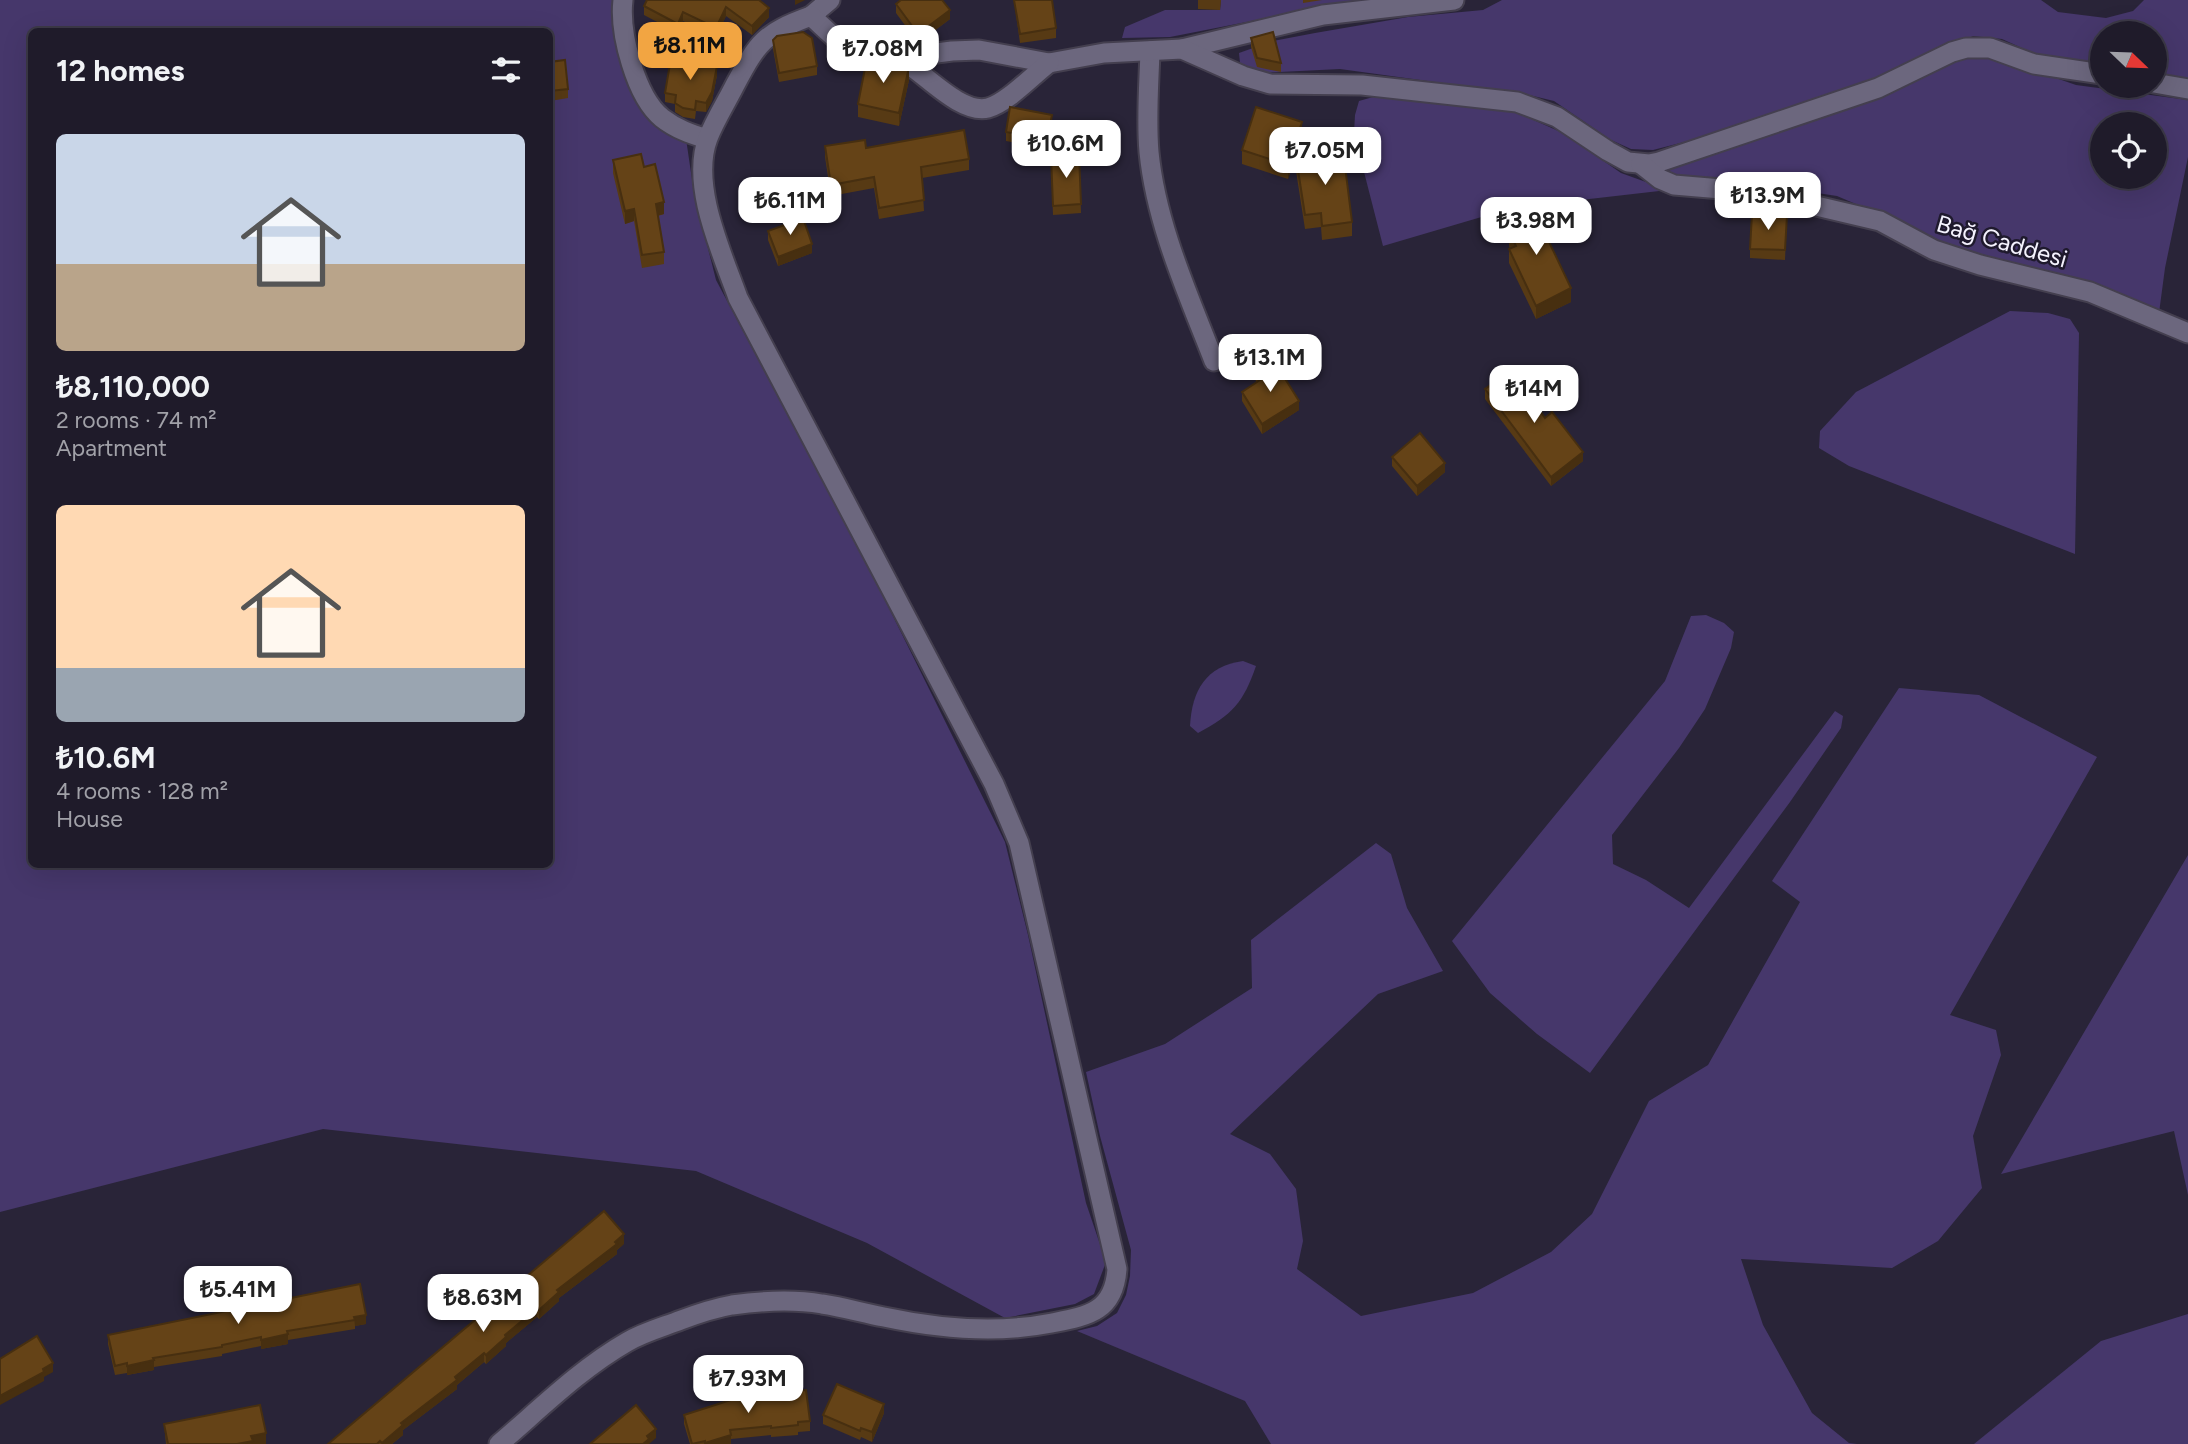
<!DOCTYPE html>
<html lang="en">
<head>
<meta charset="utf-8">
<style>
	:root { --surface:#1f1b2a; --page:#2c2836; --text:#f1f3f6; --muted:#a1a1a8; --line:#3c3947; --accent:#f2a542 }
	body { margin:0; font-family:Figtree,sans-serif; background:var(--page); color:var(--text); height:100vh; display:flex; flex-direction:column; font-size:26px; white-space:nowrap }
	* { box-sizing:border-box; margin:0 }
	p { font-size:23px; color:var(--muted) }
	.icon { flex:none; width:38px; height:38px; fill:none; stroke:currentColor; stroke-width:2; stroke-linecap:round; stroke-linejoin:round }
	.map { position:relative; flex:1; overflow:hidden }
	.details { position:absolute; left:28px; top:28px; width:525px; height:840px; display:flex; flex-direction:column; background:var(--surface); border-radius:10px; box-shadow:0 7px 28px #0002,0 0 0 2px var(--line) }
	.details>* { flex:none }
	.needle { width:46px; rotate:113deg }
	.controls { position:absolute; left:2090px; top:21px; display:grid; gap:14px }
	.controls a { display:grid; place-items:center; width:77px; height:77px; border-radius:50%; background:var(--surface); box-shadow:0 7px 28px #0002,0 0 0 2px var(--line); font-size:35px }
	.price { position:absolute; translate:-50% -60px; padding:0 16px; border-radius:14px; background:#fff; color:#222; font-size:23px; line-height:46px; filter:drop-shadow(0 2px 4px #0008) }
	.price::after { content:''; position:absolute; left:50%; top:42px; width:21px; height:16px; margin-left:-10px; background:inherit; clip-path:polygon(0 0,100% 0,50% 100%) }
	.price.on { background:var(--accent); color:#111 }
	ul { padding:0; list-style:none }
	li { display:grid; align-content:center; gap:14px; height:371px; padding:0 28px }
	li span { display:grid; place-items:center; height:217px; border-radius:10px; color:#555 }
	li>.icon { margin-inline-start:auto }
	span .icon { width:126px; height:126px; fill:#fffc; stroke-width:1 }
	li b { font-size:30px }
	h2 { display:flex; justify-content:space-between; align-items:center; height:84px; padding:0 28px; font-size:30px }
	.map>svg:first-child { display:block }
</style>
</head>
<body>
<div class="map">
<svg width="2188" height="1444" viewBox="0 0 2188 1444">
	<rect width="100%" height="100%" fill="#292438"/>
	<g fill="#46376b" fill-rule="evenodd">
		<path d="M0 0H623L644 96 685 132 694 193 716 280 875 580 1005 842 1028 935 1086 1203 1106 1262 1094 1294 1075 1304 1005 1318 867 1243 696 1171 323 1129 0 1212ZM32 32H550V864H32Z"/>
		<polygon points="1221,0 1358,0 1170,37 1122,38 1125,27 1165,10 1220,10"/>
		<polygon points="1502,0 2041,0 2058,12 2106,18 2133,11 2144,0 2188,0 2188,80 2154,74 2154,33 2102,33 2102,66 2069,62 2033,53 2002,39 1973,36 1869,82 1688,141 1653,150 1631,149 1611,140 1554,101 1529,95 1340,69 1259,73 1251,72 1240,63 1239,53 1273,41 1315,33 1408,17 1483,10"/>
		<path d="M1974 54 1998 58 2076 85 2188 100V157L2165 268 2159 313 1964 256 1877 213 1837 196 1752 183 1690 180 1669 174 1670 167ZM2102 124H2154V177H2102Z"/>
		<polygon points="1373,97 1479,105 1518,113 1563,133 1621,173 1668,190 1512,208 1383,246 1354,133 1355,115 1359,101"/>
		<polygon points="2010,311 2048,313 2070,319 2079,333 2075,554 1849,466 1819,448 1820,431 1856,392"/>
		<polygon points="1706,615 1724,623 1734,632 1731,648 1705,709 1679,748 1612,835 1613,864 1646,880 1689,908 1835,711 1843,716 1841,728 1790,802 1590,1073 1537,1034 1490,993 1452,941 1665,681 1691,616"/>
		<path d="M1243 661 1256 666C1243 703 1233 714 1198 733L1190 726C1192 690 1206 666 1243 661Z"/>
		<polygon points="1899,688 1979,695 2097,757 1950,1015 1996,1030 2001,1055 1973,1136 1982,1188 1938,1241 1892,1268 1741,1259 1763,1325 1812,1413 1849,1443 1857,1444 1271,1444 1245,1401 1077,1331 1097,1326 1117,1313 1126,1295 1130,1276 1131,1250 1100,1136 1086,1072 1165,1044 1252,988 1251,940 1376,843 1391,854 1407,908 1443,971 1378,994 1230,1134 1270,1154 1296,1189 1303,1241 1297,1269 1361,1316 1473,1293 1551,1252 1592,1214 1649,1101 1708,1065 1800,902 1772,881"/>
		<polygon points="2188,855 2188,1195 2174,1131 2001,1174"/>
		<polygon points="2188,1314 2188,1444 1974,1444 2101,1341"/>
	</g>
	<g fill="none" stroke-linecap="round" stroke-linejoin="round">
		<g stroke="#443f4f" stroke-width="23">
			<g id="minor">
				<path d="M623 0C619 33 636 97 662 118 676 129 691 134 707 139"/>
				<polyline points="811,16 830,0"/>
				<polyline points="1182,49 1323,15 1454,0"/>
				<path d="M1150 51C1149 84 1146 118 1149 152 1156 224 1188 294 1214 361"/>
				<polyline points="898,58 952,51 979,50 1049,63 1104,53 1182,49 1243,76 1270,84 1362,85 1517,102 1557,117 1608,151 1628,162 1649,164 1659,162 1878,88 1952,52 1966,48 1990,48 2034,64 2102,74"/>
				<polyline points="2154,83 2188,89"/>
				<polyline points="1641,164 1660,179 1674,185 1757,192 1880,221 1934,250 1980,265 2090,292 2188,333"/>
				<path d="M499 1444C540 1409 580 1369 627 1342 644 1332 663 1327 681 1320 697 1314 715 1308 732 1305 761 1301 792 1299 822 1304 843 1307 863 1313 884 1317 940 1329 996 1334 1052 1323 1088 1316 1114 1312 1117 1269L1019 843 994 784 738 298C722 253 690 185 708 138 715 120 726 103 735 85 758 42 764 33 811 16 826 29 843 49 863 54 874 57 890 54 900 59 923 71 960 115 988 108 1007 103 1033 75 1049 63"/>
			</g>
		</g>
		<use href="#minor" stroke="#6c677e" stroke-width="19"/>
	</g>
	<g fill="#573a14">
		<polygon points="759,0 769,17 752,35 726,16 716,37 683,21 678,33 644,15 644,6"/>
		<polygon points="1014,0 1056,28 1056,38 1020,43"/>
		<polygon points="1198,0 1221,0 1220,10 1198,9"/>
		<polygon points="1303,0 1322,0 1303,3"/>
		<polygon points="896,4 950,19 918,43 896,13"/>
		<polygon points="1251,38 1281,63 1281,72 1257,67 1251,47"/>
		<polygon points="773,40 817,66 817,75 779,82 773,49"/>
		<polygon points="550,62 568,89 568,98 550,101"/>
		<polygon points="717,75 712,101 706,112 696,111 695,119 683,117 675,112 675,104 665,102 665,93"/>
		<polygon points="909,80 899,126 858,117 858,104"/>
		<polygon points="1052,125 1047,149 1006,141 1006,132"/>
		<polygon points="1302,136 1288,179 1242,164 1242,150"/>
		<polygon points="825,146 866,148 969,159 969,170 922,178 924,211 879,219 874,188 831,196 825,157"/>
		<polygon points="1079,154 1081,213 1053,215 1051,165"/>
		<polygon points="1296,157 1352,222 1352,236 1322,240 1321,227 1305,229 1296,171"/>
		<polygon points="613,160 644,167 664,214 658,216 664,252 664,264 642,268 634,221 625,224 613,173"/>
		<polygon points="1509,212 1571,302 1536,319 1509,263 1509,249 1510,249 1509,246 1509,232 1511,231 1509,226"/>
		<polygon points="1787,215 1785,260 1750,258 1750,249"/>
		<polygon points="768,231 812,253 778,266 768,240"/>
		<polygon points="1255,373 1299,410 1262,434 1242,401 1242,392 1256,383"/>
		<polygon points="1485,389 1545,418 1583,461 1551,486 1485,399"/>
		<polygon points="1392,457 1445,472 1417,496 1392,466"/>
		<polygon points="624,1244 617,1250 617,1254 559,1298 559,1301 539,1319 537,1317 506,1343 506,1346 486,1364 484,1362 457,1385 457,1389 403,1430 403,1435 392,1444 328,1444"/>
		<polygon points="360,1284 366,1324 355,1326 355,1329 288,1340 288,1344 261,1349 261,1346 222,1354 222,1356 154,1367 154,1370 127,1375 127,1373 115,1375 108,1344 108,1335"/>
		<polygon points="884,1413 872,1442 861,1437 860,1440 823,1424 823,1415"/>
		<polygon points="684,1415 810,1421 810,1431 798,1432 798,1435 771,1437 771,1435 731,1439 731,1444 690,1444 684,1424"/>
		<polygon points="164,1424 266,1444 166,1444"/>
	</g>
	<g fill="#472f10">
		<polygon points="795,0 805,0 795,5"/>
		<polygon points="726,7 726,16 716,37 716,28"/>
		<polygon points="769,8 769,17 752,35 752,26"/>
		<polygon points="950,10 950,19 918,43 918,34"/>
		<polygon points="683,12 683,21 678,33 678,24"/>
		<polygon points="717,66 717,75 712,101 706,112 706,103"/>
		<polygon points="909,67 909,80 899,126 899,113"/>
		<polygon points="1052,115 1052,125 1047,149 1047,140"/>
		<polygon points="1302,122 1302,136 1288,179 1288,165"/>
		<polygon points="664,202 664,214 656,216 656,204"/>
		<polygon points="634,209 634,221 625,224 625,211"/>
		<polygon points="812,244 812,253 778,266 778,257"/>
		<polygon points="1571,288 1571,302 1536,319 1536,306"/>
		<polygon points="1299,401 1299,410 1262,434 1262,424"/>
		<polygon points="1583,452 1583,461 1551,486 1551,477"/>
		<polygon points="1445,463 1445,472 1417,496 1417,486"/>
		<polygon points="624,1234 624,1244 617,1250 617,1254 559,1298 559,1301 539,1319 539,1310 557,1290"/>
		<polygon points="537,1308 537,1317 506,1343 506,1346 486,1364 486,1355 505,1335"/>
		<polygon points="366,1315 366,1324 355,1326 354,1317"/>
		<polygon points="288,1334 288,1344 261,1349 261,1340"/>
		<polygon points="484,1353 484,1362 457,1385 457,1389 403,1430 403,1435 392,1444 382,1444 382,1443 401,1423"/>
		<polygon points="154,1360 154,1370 127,1375 127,1366"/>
		<polygon points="53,1363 53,1372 44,1377 44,1381 0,1405 0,1396"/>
		<polygon points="884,1404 884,1413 872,1442 872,1432"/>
		<polygon points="656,1429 656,1438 649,1444 643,1444 647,1436"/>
		<polygon points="266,1433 266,1444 237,1444 251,1436"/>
		<polygon points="731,1435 731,1444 705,1444 705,1443"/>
	</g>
	<g fill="#654317" stroke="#472f10" stroke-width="2">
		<polygon points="647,0 759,0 769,8 752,26 726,7 716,28 683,12 678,24 644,6"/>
		<polygon points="901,0 942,0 950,10 918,34 896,4"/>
		<polygon points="1014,0 1052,0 1056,28 1020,34"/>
		<polygon points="803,32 812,38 817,66 779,73 773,40 777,36"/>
		<polygon points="1273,32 1281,63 1257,58 1251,38"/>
		<polygon points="671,58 717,66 712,92 706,103 696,101 695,110 683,108 675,103 676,95 665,93"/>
		<polygon points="867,58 909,67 899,113 858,104"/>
		<polygon points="565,60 568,89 550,91 550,62"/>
		<polygon points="1010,107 1052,115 1047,140 1006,132"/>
		<polygon points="1256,107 1302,122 1288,165 1242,150"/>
		<polygon points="964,130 969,159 921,167 924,200 879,208 874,177 831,185 825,146 865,140 866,148"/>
		<polygon points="1343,150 1352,222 1322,226 1321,213 1305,215 1296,157"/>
		<polygon points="641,154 644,167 655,164 664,202 656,204 664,252 642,255 634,209 625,211 613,160"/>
		<polygon points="1079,154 1081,204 1053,206 1051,156"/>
		<polygon points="1530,202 1571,288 1536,306 1509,249 1516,246 1509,232 1516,228 1509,212"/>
		<polygon points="1752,214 1787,215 1785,250 1750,249"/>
		<polygon points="803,218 812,244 778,257 768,231"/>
		<polygon points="1274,361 1299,401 1262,424 1242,392 1260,380 1255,373"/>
		<polygon points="1512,370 1545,418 1552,412 1583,452 1551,477 1485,389"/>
		<polygon points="1420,433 1445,463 1417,486 1392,457"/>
		<polygon points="604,1211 624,1234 615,1242 617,1244 557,1290 559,1292 539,1310 537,1308 505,1335 506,1337 486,1355 484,1353 455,1377 457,1380 401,1423 403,1425 382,1443 380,1441 377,1444 328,1444"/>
		<polygon points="360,1284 366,1315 354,1317 355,1320 287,1331 288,1334 261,1340 261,1337 222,1345 222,1347 153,1358 154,1360 127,1366 127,1363 115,1366 108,1335"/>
		<polygon points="37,1336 53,1363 43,1369 44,1372 0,1396 0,1359"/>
		<polygon points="837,1384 884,1404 872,1432 861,1428 860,1431 823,1415"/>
		<polygon points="806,1390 810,1421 798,1422 798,1425 771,1428 771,1426 730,1430 731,1435 705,1443 705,1441 692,1444 684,1415 740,1397"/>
		<polygon points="260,1405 266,1433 251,1436 253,1441 237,1444 168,1444 164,1424"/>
		<polygon points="636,1405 656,1429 647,1436 649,1439 643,1444 590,1444"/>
	</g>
	<g text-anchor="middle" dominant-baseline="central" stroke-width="5" stroke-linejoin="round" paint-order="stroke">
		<g font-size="24" fill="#f4f2fd" stroke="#1f1a2d">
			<text transform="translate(2002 241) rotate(16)">Bağ Caddesi</text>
		</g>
	</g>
</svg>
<div class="controls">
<a><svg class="needle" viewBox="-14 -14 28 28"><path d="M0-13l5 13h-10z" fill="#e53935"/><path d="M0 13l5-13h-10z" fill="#a1a1a8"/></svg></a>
<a><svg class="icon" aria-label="locate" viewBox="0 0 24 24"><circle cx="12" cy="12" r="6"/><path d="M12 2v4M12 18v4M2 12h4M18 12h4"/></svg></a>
</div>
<b class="price on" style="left:690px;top:82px">₺8.11M</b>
<b class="price" style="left:883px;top:85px">₺7.08M</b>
<b class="price" style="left:1066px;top:180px">₺10.6M</b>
<b class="price" style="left:1325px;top:187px">₺7.05M</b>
<b class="price" style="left:1768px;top:232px">₺13.9M</b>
<b class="price" style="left:790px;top:237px">₺6.11M</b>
<b class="price" style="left:1536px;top:257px">₺3.98M</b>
<b class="price" style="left:1270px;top:394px">₺13.1M</b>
<b class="price" style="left:1534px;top:425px">₺14M</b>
<b class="price" style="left:238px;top:1326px">₺5.41M</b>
<b class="price" style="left:483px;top:1334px">₺8.63M</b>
<b class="price" style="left:748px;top:1415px">₺7.93M</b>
<section class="details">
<h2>12 homes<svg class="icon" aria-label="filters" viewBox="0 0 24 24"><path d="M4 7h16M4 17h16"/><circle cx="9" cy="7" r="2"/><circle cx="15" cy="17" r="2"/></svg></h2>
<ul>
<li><span style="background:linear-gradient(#c9d6e8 60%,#b9a48a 0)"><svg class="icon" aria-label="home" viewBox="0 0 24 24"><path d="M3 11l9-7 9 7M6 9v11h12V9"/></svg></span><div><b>₺8,110,000</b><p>2 rooms · 74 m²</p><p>Apartment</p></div></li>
<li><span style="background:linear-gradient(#ffd9b3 75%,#9aa5b1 0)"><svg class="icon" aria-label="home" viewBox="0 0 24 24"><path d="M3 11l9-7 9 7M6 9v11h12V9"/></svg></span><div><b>₺10.6M</b><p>4 rooms · 128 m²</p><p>House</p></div></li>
</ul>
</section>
</div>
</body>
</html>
